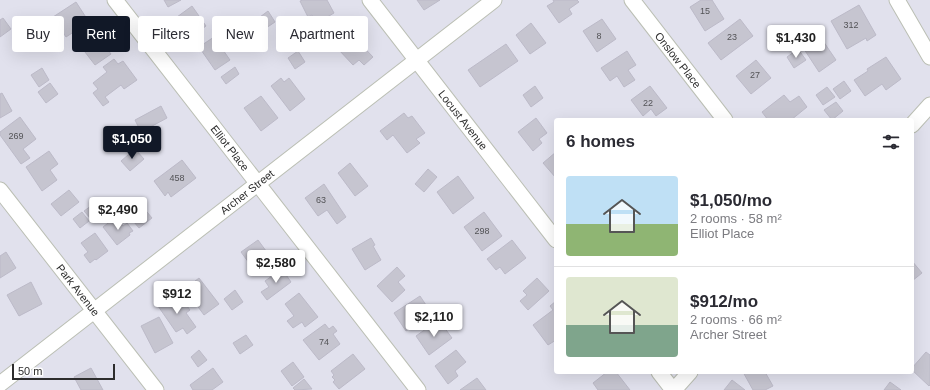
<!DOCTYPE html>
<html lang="en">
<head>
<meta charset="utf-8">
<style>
	:root { --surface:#fff; --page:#f7f7f7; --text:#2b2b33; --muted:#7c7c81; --line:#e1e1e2; --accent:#111827 }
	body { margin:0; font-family:Arial,sans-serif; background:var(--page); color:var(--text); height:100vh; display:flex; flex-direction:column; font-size:15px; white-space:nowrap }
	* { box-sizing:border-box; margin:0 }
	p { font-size:13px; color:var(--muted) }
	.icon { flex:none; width:22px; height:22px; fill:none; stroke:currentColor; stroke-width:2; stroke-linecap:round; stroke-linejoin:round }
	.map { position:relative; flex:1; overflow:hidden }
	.side { position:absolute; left:554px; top:118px; width:360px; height:256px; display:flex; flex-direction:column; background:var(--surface); border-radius:4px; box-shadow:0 4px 16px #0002 }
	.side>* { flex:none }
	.top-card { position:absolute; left:12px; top:16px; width:380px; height:36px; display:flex; gap:8px }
	.scale { position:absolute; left:12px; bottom:10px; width:103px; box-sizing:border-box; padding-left:4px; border:2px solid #2d2d2d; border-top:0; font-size:11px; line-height:14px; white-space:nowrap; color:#2d2d2d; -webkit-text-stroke:3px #fff; paint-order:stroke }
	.price { position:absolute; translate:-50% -34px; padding:0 9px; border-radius:4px; background:#fff; color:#222; font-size:13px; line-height:26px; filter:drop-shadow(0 1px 2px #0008) }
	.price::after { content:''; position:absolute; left:50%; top:24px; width:12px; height:9px; margin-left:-6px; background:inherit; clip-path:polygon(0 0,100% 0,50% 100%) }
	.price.active { background:var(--accent); color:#fff }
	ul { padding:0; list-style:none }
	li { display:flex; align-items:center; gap:12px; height:100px; padding:0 12px }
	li+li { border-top:1px solid var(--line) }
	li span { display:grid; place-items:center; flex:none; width:112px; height:80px; border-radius:4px; color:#555 }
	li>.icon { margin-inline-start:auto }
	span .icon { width:48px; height:48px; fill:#fffc; stroke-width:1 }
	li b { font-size:17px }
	h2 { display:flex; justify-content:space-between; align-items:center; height:48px; padding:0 12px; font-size:17px }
	.pill { padding:0 14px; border-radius:4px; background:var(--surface); box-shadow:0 4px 16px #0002; font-size:14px; line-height:36px }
	.pill.active { background:var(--accent); color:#fff }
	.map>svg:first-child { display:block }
</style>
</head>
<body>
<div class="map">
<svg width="930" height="390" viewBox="0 0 930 390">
	<rect width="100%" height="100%" fill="#e1e1ed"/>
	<g fill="#c6c5d0" stroke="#bcbac8">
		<polygon points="164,0 181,0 168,7"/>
		<polygon points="303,0 327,0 334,13 317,23 312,15 308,17 300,1"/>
		<polygon points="417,0 440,0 424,10"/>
		<polygon points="553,0 577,0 579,2 569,9 572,14 559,23 547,6 554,2"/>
		<polygon points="701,0 712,0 724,19 705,31 690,7"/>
		<polygon points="76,2 89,22 66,37 53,17"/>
		<polygon points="859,5 876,35 867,41 866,38 847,49 831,21"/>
		<polygon points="192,6 206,26 191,37 177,17"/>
		<polygon points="268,11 275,22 263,30 256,20"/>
		<polygon points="3,18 11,29 0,37 0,20"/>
		<polygon points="602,19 616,39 597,52 583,31"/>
		<polygon points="740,19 753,36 721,60 708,43"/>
		<polygon points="531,23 546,43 530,54 516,35"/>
		<polygon points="94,32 111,54 95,65 78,43"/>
		<polygon points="352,35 373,57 364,65 359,60 353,65 338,49"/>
		<polygon points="819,35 836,60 819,72 802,46"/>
		<polygon points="214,37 230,60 215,70 199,47"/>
		<polygon points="506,44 518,61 480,87 468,70"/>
		<polygon points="798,49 806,60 794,68 787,57"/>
		<polygon points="298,51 305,62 295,69 288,58"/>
		<polygon points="627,51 636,65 628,70 635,80 624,87 617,76 610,81 601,68"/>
		<polygon points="886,57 901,79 886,90 882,84 865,96 854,80 868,71 867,69"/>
		<polygon points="114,59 118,64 123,61 137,80 124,89 121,85 105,97 109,102 103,106 93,93 98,89 93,83 107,72 103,67"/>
		<polygon points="756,60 771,78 751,94 736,76"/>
		<polygon points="235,67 239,74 226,84 221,77"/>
		<polygon points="42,68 49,80 39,87 31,75"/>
		<polygon points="281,78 284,82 289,78 305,99 290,111 271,86"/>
		<polygon points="844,81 851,91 840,99 833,89"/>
		<polygon points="50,83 58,94 46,103 38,92"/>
		<polygon points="535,86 543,98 531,107 523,95"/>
		<polygon points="650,86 667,108 656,116 651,109 643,116 631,100"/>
		<polygon points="827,87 835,97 823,105 816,95"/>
		<polygon points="2,93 12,111 0,118 0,94"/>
		<polygon points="784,95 790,102 799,96 807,107 791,120 768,120 762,112"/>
		<polygon points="261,96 278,118 261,131 244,108"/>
		<polygon points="836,102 843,111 832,120 824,110"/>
		<polygon points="161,106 167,118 141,132 135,120"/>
		<polygon points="404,113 408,118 412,116 425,133 416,139 420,143 407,153 393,135 387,140 380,131"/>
		<polygon points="20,117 36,139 23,149 30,158 21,164 0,135 0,132"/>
		<polygon points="536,118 547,133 539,139 542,143 533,151 518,132"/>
		<polygon points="135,149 144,159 130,171 121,161"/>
		<polygon points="49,151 58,164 50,170 57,180 42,191 26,167"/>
		<polygon points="556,152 556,178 543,163"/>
		<polygon points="182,160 196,178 171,197 168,192 165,196 154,181"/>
		<polygon points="350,163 368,186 355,196 338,173"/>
		<polygon points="428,169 437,177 424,192 415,184"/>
		<polygon points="458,176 474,198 453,214 437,192"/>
		<polygon points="324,184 346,217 337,224 327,210 318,216 305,198"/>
		<polygon points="69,190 79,202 61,216 51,204"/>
		<polygon points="137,200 152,218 139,228 124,210"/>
		<polygon points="91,206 98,214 91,219 84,211"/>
		<polygon points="82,212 89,221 80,228 73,219"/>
		<polygon points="484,212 502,236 482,251 464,227"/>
		<polygon points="116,217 123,226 127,223 133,231 129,233 130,235 117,245 103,227"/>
		<polygon points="95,233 108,251 96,260 95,259 90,263 84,255 88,252 81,243"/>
		<polygon points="371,238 375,245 373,246 381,260 365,270 352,249"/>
		<polygon points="258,240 269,255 252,267 241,252"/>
		<polygon points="512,240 526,258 505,274 500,267 496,270 487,259"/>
		<polygon points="6,252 16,268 0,278 0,256"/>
		<polygon points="912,261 922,273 912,281"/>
		<polygon points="397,267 405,276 398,282 405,290 392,302 377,286"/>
		<polygon points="282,269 291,282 267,300 261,292 269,287 265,281"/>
		<polygon points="199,278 219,304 204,315 185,289"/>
		<polygon points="537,278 549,291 528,310 520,301 527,295 523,291"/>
		<polygon points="31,282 42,304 19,316 7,295"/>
		<polygon points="235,290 243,302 232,310 224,299"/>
		<polygon points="299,293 318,317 305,327 302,322 293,328 287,321 294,316 285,304"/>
		<polygon points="172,296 179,305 184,302 190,310 186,313 196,327 187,334 183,328 176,332 158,306"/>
		<polygon points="420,296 432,314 406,331 394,313"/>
		<polygon points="556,301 556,340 548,345 533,325 553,310 550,306"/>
		<polygon points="159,317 173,343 155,353 141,326"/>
		<polygon points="441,323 452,338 429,355 416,336 430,326 432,329"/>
		<polygon points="325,324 329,329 333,326 337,331 333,334 340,344 319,360 303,340"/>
		<polygon points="246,335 253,345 240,354 233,343"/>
		<polygon points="199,350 207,360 198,367 191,357"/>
		<polygon points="456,350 466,362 455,371 458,376 448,384 435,366"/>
		<polygon points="926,352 930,355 930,385 929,386 912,370 912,368"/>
		<polygon points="353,354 365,369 339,389 333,382 335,380 332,377 334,375 331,371"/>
		<polygon points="293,362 304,377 292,386 281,371"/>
		<polygon points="91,368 103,390 81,390 74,377"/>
		<polygon points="213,368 223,382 212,390 193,390 190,385"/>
		<polygon points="607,372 616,372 630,390 598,390 593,383"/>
		<polygon points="743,372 765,372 773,386 765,390 753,390"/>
		<polygon points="477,378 486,390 460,390"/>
		<polygon points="304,379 312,389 295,390 293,388"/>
		<polygon points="732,380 745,390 724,390"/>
		<polygon points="890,382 901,390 884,390"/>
	</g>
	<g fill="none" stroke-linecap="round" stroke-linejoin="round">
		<g stroke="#bbbfb4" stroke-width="17">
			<g id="minor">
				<polyline points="115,0 418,390"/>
				<polyline points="370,0 556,240"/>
				<polyline points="632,0 725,120"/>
				<polyline points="897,0 930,57"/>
				<polyline points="912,125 930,105"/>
				<polyline points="0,190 156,390"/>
				<polyline points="659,372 673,390"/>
				<polyline points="0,384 494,0"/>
				<polyline points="674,390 690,372"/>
			</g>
		</g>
		<use href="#minor" stroke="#fff" stroke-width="15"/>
	</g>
	<g text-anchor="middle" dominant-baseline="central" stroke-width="3.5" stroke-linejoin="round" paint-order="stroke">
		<g font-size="9" fill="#535356">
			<text x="705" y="11">15</text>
			<text x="851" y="25">312</text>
			<text x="599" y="36">8</text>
			<text x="732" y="37">23</text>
			<text x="755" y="75">27</text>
			<text x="648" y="103">22</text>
			<text x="16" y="136">269</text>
			<text x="177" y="178">458</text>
			<text x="321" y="200">63</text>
			<text x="482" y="231">298</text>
			<text x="324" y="342">74</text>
		</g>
		<g font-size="11" fill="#2d2d2d" stroke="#fff">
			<text transform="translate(678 60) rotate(52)">Onslow Place</text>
			<text transform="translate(463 120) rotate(52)">Locust Avenue</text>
			<text transform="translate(230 148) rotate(52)">Elliot Place</text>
			<text transform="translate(247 192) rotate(-38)">Archer Street</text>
			<text transform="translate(78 290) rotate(52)">Park Avenue</text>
		</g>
	</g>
</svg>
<div class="scale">50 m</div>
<b class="price" style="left:796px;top:59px">$1,430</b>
<b class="price active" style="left:132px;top:160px">$1,050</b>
<b class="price" style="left:118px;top:231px">$2,490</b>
<b class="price" style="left:276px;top:284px">$2,580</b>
<b class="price" style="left:177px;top:315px">$912</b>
<b class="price" style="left:434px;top:338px">$2,110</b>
<div class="top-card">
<a class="pill">Buy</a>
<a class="pill active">Rent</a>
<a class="pill">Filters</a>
<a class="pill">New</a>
<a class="pill">Apartment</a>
</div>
<section class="side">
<h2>6 homes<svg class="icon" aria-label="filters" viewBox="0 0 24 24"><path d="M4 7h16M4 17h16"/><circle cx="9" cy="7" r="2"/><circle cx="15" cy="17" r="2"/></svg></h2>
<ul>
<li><span style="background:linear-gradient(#bfe0f5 60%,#8fb573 0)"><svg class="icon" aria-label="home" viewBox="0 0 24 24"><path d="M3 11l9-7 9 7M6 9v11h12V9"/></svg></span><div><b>$1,050/mo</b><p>2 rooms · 58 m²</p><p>Elliot Place</p></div></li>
<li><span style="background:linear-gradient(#dfe7d0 60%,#7fa58c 0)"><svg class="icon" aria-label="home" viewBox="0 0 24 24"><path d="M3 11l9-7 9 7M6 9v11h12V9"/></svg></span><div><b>$912/mo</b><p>2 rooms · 66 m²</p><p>Archer Street</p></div></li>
</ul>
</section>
</div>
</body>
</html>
